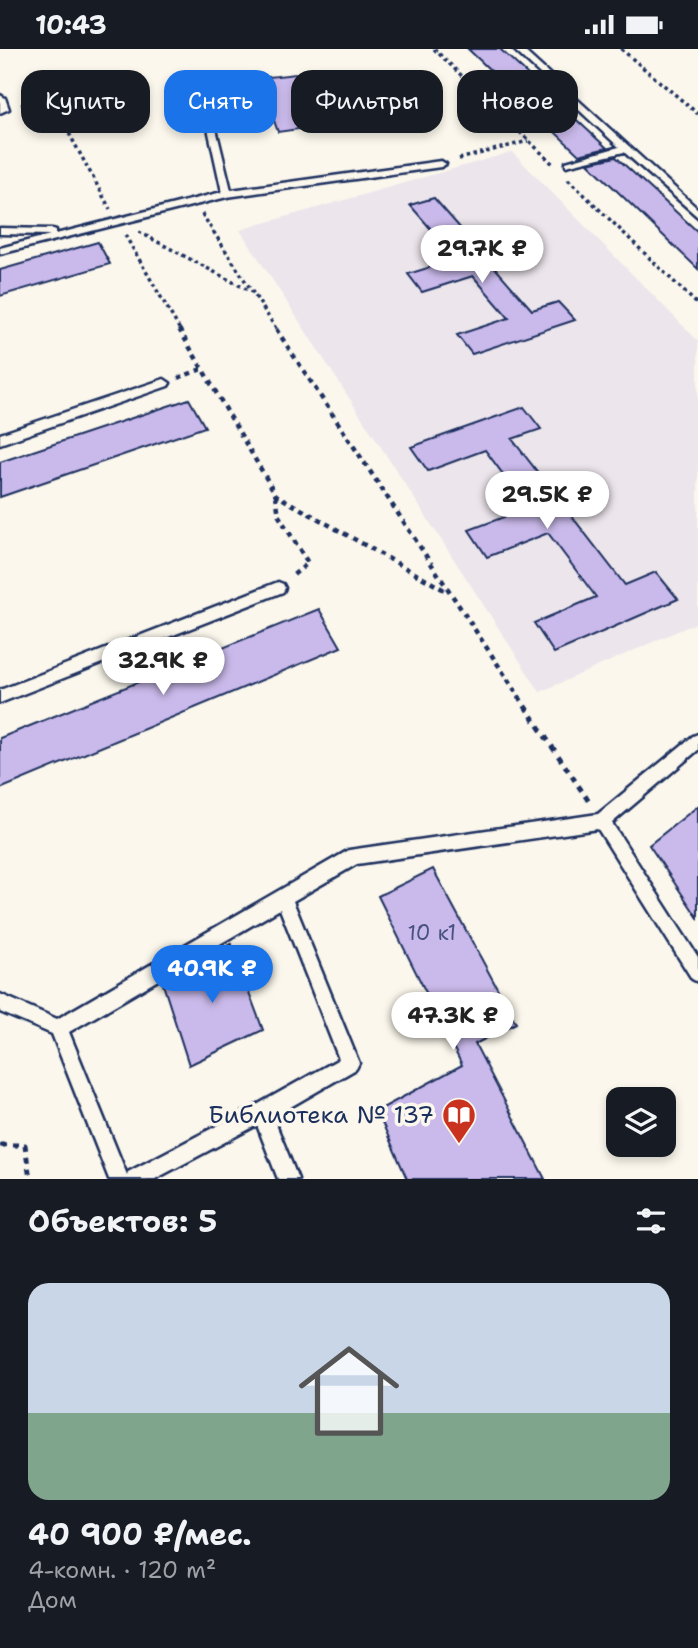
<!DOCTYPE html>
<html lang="ru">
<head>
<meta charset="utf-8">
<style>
	:root { --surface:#171b24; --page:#20242c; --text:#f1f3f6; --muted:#9ea1a6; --accent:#1a73e8 }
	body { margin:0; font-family:"Shantell Sans",sans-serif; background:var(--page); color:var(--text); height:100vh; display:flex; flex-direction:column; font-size:26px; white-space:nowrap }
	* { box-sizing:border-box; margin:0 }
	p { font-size:23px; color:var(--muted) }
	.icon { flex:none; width:38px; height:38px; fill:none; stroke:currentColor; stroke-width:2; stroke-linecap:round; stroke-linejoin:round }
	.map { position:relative; height:1130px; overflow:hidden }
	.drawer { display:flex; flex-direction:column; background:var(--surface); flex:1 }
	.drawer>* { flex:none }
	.top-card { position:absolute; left:21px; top:21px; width:656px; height:63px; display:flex; gap:14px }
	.buttons { position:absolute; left:606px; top:1038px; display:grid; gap:14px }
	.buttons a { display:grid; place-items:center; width:70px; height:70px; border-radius:14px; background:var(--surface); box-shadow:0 4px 10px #0003; font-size:35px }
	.price { position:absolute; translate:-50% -60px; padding:0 16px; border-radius:24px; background:#fff; color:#222; font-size:23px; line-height:46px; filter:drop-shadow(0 2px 4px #0008) }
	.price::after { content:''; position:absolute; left:50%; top:42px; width:21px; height:16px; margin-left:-10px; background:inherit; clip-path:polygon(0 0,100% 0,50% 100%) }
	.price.on { background:var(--accent); color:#fff }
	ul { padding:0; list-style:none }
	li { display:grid; align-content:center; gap:14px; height:371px; padding:0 28px }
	li span { display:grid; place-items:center; height:217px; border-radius:21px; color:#555 }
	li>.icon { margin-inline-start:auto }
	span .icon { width:126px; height:126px; fill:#fffc; stroke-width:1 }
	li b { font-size:30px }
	h2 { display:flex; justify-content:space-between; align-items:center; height:84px; padding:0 28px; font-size:30px }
	.tag { padding:0 24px; border-radius:21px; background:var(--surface); box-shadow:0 4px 10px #0003; font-size:24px; line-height:63px }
	.tag.on { background:var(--accent); color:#fff }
	.status { display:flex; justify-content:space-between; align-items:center; height:49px; padding:0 35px; background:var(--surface); direction:ltr }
	.status svg { height:19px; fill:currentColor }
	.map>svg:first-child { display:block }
</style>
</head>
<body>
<div class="status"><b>10:43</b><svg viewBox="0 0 49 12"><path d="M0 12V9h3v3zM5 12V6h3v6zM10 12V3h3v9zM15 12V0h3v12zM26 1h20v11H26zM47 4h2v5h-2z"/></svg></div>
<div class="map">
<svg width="698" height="1130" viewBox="0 0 698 1130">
	<rect width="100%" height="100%" fill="#fbf7ec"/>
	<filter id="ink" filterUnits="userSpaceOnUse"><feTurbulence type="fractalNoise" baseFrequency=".0143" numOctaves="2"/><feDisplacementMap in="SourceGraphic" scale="14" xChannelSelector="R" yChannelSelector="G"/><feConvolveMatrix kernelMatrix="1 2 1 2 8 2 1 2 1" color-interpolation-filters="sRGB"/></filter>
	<g filter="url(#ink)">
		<polygon fill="#ece5ec" points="512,103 698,292 698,573 540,643 240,181"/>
		<g fill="#cabaeb" stroke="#1b2f5e" stroke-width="2">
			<polygon points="468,0 500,0 607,99 579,106"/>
			<polygon points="305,24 311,39 317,38 326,60 320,61 327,76 278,83 259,29"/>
			<polygon points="616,108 698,183 698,220 588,114"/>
			<polygon points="434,149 532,261 558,253 575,271 472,305 457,286 509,269 473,227 422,243 408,225 457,210 410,156"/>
			<polygon points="98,193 110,215 0,247 0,221"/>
			<polygon points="189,350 205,378 0,448 0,413"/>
			<polygon points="524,358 541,380 512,390 625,536 656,523 678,550 554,604 534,574 596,548 548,484 487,508 469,481 528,459 485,401 428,422 411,398"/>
			<polygon points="319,560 341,598 0,740 0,689"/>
			<polygon points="698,757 698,869 649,796"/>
			<polygon points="433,820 516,974 475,995 545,1130 407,1130 377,1062 462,1016 378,847"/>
			<polygon points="231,895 263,981 189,1016 162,932"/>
		</g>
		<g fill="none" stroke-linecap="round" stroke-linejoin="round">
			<g stroke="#1b2f5e" stroke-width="5">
				<g id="service">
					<polygon points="513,0 522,0 698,160 698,168 624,103 566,117 566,113 619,98"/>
					<polygon points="197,29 204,31 231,141 441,112 446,115 441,118 227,148 0,205 0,199 50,186 0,185 0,179 52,180 56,181 56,185 222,143"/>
					<polygon points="0,46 5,49 9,60 0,64"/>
					<polygon points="164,330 170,334 168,337 0,395 0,385"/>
					<polygon points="278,533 283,535 285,539 283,543 0,654 0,641"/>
					<path d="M698 685V701L612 774 698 908V933L692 930 598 780 357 815 293 852 359 1014 356 1020 273 1068 298 1130H278L257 1076 155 1130H109L52 985 0 963V945L57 970 349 801 598 765 693 687ZM280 860 339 1010 255 1057 128 1123 127 1126 69 983Z"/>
				</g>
			</g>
			<g stroke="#1b2f5e" stroke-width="3.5" stroke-dasharray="3.5 3.5" stroke-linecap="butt">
				<polyline points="434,0 554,116"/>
				<polyline points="621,0 698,65"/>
				<polyline points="21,56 50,49 110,160"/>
				<polyline points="459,110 528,92"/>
				<polyline points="568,130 698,256"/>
				<polyline points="202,165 277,281"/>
				<polyline points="139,183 252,243"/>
				<polyline points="125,186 180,281"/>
			</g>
			<g stroke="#1b2f5e" stroke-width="4.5" stroke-dasharray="5 5" stroke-linecap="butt">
				<polyline points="179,280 276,446 448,543"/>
				<polyline points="276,280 520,649"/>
				<polyline points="178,329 202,320"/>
				<polyline points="276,446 279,467 308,514 292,527"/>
			</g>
			<g stroke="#1b2f5e" stroke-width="5" stroke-dasharray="6 6" stroke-linecap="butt">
				<polyline points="518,647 590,754"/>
				<polyline points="0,1096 25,1096 30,1130"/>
			</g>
			<use href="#service" fill="#fbf7ec" fill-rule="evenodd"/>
		</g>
	</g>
	<defs>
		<g id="library-pin" transform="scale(1.75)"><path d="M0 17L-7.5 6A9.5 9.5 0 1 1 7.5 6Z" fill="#c8321e" stroke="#fbf7ec"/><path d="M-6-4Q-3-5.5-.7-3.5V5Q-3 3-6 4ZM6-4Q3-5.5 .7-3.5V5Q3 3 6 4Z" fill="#fff"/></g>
	</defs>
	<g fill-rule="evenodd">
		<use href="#library-pin" x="459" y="1066"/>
	</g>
	<g text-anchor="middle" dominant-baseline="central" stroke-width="7" stroke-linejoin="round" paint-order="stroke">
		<g font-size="21" fill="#475281">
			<text x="432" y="884">10 к1</text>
		</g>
		<g font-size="24" fill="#1b2f5e" stroke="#fbf7ec" text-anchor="end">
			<text x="434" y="1066">Библиотека № 137</text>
		</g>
	</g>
</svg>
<div class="buttons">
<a><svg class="icon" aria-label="layers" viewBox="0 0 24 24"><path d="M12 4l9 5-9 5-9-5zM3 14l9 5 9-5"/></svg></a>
</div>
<b class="price" style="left:482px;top:236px">29.7K ₽</b>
<b class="price" style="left:547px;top:482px">29.5K ₽</b>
<b class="price" style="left:163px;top:648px">32.9K ₽</b>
<b class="price on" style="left:212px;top:956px">40.9K ₽</b>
<b class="price" style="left:453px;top:1003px">47.3K ₽</b>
<div class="top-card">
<a class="tag">Купить</a>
<a class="tag on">Снять</a>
<a class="tag">Фильтры</a>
<a class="tag">Новое</a>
</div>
</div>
<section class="drawer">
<h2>Объектов: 5<svg class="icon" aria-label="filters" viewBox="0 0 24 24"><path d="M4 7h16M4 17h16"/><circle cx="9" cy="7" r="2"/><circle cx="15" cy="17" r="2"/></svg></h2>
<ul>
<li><span style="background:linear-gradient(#c9d6e8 60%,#7fa58c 0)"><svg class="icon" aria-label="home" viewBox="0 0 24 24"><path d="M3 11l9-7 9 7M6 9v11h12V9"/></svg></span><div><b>40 900 ₽/мес.</b><p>4-комн. · 120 m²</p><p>Дом</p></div></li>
</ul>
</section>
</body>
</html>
